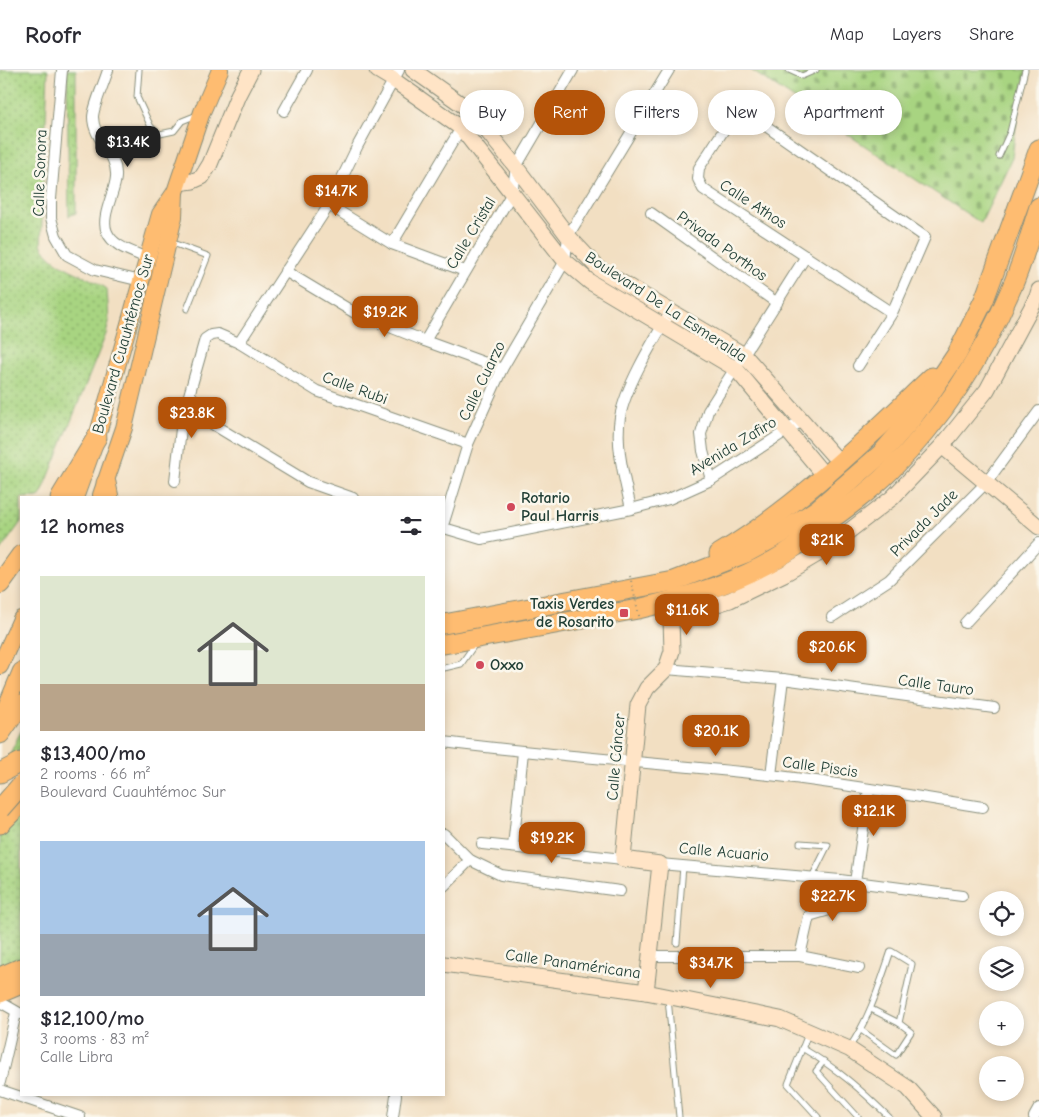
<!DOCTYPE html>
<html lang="en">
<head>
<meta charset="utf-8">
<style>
	:root { --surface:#fff; --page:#f2f2f3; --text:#2b2b33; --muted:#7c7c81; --line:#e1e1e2; --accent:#b45309 }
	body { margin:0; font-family:"Comic Neue",sans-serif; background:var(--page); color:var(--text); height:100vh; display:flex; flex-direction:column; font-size:19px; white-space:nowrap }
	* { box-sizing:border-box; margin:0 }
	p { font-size:16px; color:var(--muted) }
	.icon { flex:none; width:28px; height:28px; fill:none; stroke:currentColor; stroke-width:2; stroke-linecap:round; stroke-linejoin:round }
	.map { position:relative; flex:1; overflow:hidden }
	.details { position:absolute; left:20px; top:426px; width:425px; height:600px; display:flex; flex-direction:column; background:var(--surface); border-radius:0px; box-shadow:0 2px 8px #0003 }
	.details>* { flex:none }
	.top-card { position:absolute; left:460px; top:20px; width:475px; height:45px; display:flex; gap:10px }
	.fabs { position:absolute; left:979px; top:821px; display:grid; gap:10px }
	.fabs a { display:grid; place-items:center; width:45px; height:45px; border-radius:50%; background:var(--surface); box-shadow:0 2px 8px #0003; font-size:25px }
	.price { position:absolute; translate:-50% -42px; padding:0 11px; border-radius:10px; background:var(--accent); color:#fff; font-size:16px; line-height:32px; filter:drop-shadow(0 1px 2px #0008) }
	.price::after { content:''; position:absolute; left:50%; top:30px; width:15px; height:11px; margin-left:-8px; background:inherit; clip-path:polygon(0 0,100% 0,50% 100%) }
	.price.selected { background:#222; color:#fff }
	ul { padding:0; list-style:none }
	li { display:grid; align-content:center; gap:10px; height:265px; padding:0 20px }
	li span { display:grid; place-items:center; height:155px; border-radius:0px; color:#555 }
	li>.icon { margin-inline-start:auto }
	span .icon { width:90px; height:90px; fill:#fffc; stroke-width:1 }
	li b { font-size:21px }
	h2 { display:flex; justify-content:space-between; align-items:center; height:60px; padding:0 20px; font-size:21px }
	.chip { padding:0 18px; border-radius:22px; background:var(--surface); box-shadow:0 2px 8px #0003; font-size:18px; line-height:45px }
	.chip.selected { background:var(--accent); color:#fff }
	header { display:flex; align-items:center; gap:30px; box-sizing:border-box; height:70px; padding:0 25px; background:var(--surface); border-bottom:1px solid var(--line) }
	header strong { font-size:24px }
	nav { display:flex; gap:28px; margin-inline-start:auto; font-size:18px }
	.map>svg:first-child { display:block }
</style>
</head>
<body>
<header>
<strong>Roofr</strong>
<nav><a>Map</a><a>Layers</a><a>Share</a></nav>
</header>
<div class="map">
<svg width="1039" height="1047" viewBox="0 0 1039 1047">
	<defs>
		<pattern id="grass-dots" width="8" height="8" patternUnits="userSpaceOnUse" patternTransform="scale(1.25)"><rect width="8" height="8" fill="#a8d481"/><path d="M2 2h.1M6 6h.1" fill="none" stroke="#88ad6a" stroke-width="1.8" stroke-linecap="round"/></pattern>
		<pattern id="cemetery-stones" width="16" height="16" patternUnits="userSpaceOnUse" patternTransform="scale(1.25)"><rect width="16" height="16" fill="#a8d481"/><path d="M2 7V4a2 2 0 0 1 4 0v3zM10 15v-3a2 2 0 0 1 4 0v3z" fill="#88ad6a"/></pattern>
	</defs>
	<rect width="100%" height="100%" fill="#fbf7ec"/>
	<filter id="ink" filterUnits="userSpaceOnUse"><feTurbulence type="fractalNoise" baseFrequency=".02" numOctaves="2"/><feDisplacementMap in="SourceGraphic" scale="10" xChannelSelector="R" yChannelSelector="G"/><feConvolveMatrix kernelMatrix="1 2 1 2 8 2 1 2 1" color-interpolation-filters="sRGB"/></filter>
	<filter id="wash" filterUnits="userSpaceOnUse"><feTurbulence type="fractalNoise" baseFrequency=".0096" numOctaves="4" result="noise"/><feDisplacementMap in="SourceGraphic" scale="20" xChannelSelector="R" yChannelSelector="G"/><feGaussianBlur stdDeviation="1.12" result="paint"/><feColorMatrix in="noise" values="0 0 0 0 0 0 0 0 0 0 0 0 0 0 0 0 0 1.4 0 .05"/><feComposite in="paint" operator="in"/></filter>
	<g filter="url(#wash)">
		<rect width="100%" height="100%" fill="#f2dfc2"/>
		<g fill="url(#grass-dots)" stroke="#64885a">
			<path d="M0 0H48L41 174C52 198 87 204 107 219L109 252 106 264 42 423 39 427 21 428V452L0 481Z"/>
			<polygon points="67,0 76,0 76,143 69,146"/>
			<polygon points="21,661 21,680 9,686"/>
			<polygon points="21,747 21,892 0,902 0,757"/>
		</g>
		<polygon fill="url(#cemetery-stones)" stroke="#64885a" points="751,0 1027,0 1019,32 1012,88 981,153"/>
	</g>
	<g filter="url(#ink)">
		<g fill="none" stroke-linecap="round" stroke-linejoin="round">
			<g stroke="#888e7b" stroke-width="7">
				<g id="lane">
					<polyline points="139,0 137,27 151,57 160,64 174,61 182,51 197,45"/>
					<polyline points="789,0 802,6 816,0"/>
					<polyline points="999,86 1010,62 1025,0"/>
					<polyline points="170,172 208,186 187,239"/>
					<polyline points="444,598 461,594 475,574"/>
					<polyline points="800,773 828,775 812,807"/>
					<polyline points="677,873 683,796"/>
					<polyline points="668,928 679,1047"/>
					<polyline points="871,939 899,953"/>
					<polyline points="808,964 788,1014 818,1047"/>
					<path d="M802 978C838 999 860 1019 889 1047"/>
					<path d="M849 978C870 947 879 916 891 881L912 894 899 953 911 962 896 985 861 960"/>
					<polyline points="824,991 816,1001 858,1047"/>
				</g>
			</g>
			<g stroke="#888e7b" stroke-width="12">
				<g id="street">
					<polyline points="62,0 51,129 51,148 56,166 67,185 95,200 141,211"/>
					<path d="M108 0C105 11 93 37 93 47 93 70 118 83 116 107 115 123 100 147 107 162 113 177 134 182 147 188"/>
					<polyline points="284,41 307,0"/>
					<polyline points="329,135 392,174 465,201"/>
					<polyline points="651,143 777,233"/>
					<polyline points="392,174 471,41"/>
					<polyline points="285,201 355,243 425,271 502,299"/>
					<polyline points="425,271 512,123 516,97 573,0"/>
					<polyline points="239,273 329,135 358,75 399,0"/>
					<polyline points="858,296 892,243 925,167 753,47 739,45 729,52 699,98 698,109 703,119 892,243"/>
					<polyline points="190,324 209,352 308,412 353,428"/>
					<polyline points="711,410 703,381 701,364 708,341 806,186"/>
					<polyline points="175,411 182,350 205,269 211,265 218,264 239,273 317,321 468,374"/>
					<path d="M631 439C625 410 615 377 620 347 626 315 654 270 671 241"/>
					<polyline points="444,452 468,374 502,299 565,191 568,166 669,0"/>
					<polyline points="444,458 481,469 631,439 669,429 711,410 803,350"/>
					<polyline points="832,547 889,510 986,413 1039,341"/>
					<polyline points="965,553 1039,473"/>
					<polyline points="666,599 783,609 994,638"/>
					<path d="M444 672C552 686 661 693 769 705 841 713 912 726 983 737"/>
					<polyline points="771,705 783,609"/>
					<polyline points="444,764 470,790 501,805 620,821"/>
					<polyline points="482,774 623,789"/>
					<polyline points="513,777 523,682"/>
					<polyline points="660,794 840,810 962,826"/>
					<polyline points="855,812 869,719"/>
					<polyline points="444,816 470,790"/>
					<polyline points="650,886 800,886 859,898"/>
					<polyline points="800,886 809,846 836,838 840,810"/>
					<polyline points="0,932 21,944"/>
					<polyline points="0,1012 16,943"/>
					<polyline points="0,1020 80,1047"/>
					<polyline points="393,1047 396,1025"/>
					<polyline points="1034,1047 1039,1038"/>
				</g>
			</g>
			<g stroke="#888e7b" stroke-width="17">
				<g id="secondary">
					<polyline points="377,0 392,9 461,58 565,191 590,212 736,299 825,406"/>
					<polyline points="413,0 471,41 516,97 568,166 599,199 744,285 840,393"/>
					<polyline points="178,113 193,111 202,107 210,94 238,25 251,0"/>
					<polyline points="942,376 1039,457"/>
					<polyline points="671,549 730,530 786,503 823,481 892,428 942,376 987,320 1037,227 1039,220"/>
					<polyline points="444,894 646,922 780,949 849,979 908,1018 934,1047"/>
					<polyline points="646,922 660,794 623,789 638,635 647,618 666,599 672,581 671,549 669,539"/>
				</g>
			</g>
			<g stroke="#888e7b" stroke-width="18">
				<g id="primary">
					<polyline points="101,425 124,358 174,147 175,122"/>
					<polyline points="75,428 97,367 160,144 175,122 202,42 220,0"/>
					<polyline points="0,596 21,549"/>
					<polyline points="0,651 21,601"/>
				</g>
			</g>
			<g stroke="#888e7b" stroke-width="21">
				<g id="highway">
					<polyline points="106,413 109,428"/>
					<polyline points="60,428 97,367"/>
					<path d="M719 484C799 436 865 370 932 307"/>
					<polyline points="0,514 21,485"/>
					<polyline points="444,554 674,511 746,483 779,465 818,439 881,384 909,352 932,321 957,284 984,230 1039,79"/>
					<path d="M444 574 638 539C689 527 742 511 786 483 798 476 808 466 819 458 844 440 869 422 890 401 942 349 983 286 1011 219 1023 193 1030 164 1039 137"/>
					<polyline points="0,664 21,634"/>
					<polyline points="0,703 21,692"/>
					<polyline points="0,754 21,733"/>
					<polyline points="0,907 21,898"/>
					<polyline points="0,923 21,914"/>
				</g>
			</g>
			<use href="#lane" stroke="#fff" stroke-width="5"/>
			<use href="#street" stroke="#fff" stroke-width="10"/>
			<use href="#secondary" stroke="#ffe4c6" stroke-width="15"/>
			<use href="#primary" stroke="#febc71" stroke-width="16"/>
			<use href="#highway" stroke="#febc71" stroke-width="19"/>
			<g stroke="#888e7b" stroke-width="21" stroke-linecap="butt">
				<polyline id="highway-bridge" points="0,739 21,715"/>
			</g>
			<polyline stroke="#888e7b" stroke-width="2" stroke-dasharray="1 4" stroke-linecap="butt" points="630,506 640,550"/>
			<use href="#highway-bridge" stroke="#febc71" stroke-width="19"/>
		</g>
	</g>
	<g fill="#d1495b" stroke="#fbf7ec" stroke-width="2">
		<circle cx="511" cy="437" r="5"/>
		<rect x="619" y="538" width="10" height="10" rx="2.5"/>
		<circle cx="480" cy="595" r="5"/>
	</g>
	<g text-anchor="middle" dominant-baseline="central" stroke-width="5" stroke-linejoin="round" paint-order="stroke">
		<g font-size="16" fill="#1f3d34" stroke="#fbf7ec">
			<text transform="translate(40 103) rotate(-88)">Calle Sonora</text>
			<text transform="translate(753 134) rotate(33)">Calle Athos</text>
			<text transform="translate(471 163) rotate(-59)">Calle Cristal</text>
			<text transform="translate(722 176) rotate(36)">Privada Porthos</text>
			<text transform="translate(666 237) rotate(33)">Boulevard De La Esmeralda</text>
			<text transform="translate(123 274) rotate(-74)">Boulevard Cuauhtémoc Sur</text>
			<text transform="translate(482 311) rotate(-64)">Calle Cuarzo</text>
			<text transform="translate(355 318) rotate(20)">Calle Rubi</text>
			<text transform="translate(733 376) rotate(-31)">Avenida Zafiro</text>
			<text transform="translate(924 453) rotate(-45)">Privada Jade</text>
			<text transform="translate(936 615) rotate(8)">Calle Tauro</text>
			<text transform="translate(616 687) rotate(-85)">Calle Cáncer</text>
			<text transform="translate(820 697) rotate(8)">Calle Piscis</text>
			<text transform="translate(724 782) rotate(5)">Calle Acuario</text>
			<text transform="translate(573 894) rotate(8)">Calle Panaméricana</text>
		</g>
		<g font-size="16" font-weight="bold" fill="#1f3d34" stroke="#fbf7ec" text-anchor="start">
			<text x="521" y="428">Rotario<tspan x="521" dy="18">Paul Harris</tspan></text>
			<text x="614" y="534" text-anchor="end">Taxis Verdes<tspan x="614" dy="18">de Rosarito</tspan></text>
			<text x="490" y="595">Oxxo</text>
		</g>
	</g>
</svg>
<div class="fabs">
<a><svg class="icon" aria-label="locate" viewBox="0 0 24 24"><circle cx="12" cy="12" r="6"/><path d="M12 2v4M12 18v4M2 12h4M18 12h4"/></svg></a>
<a><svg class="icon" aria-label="layers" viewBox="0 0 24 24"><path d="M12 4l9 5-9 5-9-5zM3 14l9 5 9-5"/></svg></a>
<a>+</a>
<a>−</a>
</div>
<b class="price selected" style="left:128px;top:98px">$13.4K</b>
<b class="price" style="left:336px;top:147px">$14.7K</b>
<b class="price" style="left:385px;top:268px">$19.2K</b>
<b class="price" style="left:192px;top:369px">$23.8K</b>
<b class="price" style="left:827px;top:496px">$21K</b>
<b class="price" style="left:687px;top:566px">$11.6K</b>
<b class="price" style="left:832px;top:603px">$20.6K</b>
<b class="price" style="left:716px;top:687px">$20.1K</b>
<b class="price" style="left:874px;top:767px">$12.1K</b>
<b class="price" style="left:552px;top:794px">$19.2K</b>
<b class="price" style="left:833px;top:852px">$22.7K</b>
<b class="price" style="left:711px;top:919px">$34.7K</b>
<div class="top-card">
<a class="chip">Buy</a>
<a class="chip selected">Rent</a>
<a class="chip">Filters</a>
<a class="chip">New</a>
<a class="chip">Apartment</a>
</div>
<section class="details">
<h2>12 homes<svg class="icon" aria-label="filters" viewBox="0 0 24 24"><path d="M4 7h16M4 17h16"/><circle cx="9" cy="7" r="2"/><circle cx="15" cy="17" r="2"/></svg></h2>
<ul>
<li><span style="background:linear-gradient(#dfe7d0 70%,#b9a48a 0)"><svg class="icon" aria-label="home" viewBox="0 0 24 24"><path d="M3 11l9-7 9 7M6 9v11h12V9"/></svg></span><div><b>$13,400/mo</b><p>2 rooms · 66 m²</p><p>Boulevard Cuauhtémoc Sur</p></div></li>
<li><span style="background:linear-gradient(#a9c7e8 60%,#9aa5b1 0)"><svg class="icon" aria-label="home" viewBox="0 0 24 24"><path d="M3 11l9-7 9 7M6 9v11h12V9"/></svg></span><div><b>$12,100/mo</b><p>3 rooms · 83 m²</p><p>Calle Libra</p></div></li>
</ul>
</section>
</div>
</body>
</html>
